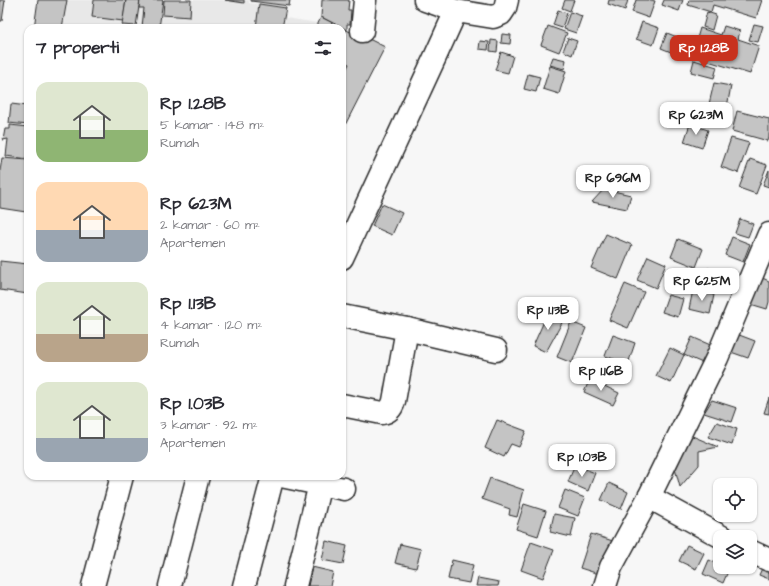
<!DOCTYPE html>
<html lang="id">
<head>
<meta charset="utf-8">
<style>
	:root { --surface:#fff; --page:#f2f2f3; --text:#2b2b33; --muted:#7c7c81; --accent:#c8321e }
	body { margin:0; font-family:"Architects Daughter",sans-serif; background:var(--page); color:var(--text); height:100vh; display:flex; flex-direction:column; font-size:15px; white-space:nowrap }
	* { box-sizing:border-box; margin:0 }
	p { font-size:13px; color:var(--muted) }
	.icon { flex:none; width:22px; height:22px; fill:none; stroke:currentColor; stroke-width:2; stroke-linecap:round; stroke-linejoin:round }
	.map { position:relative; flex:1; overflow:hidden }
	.sheet { position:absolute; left:24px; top:24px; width:322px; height:456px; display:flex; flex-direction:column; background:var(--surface); border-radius:12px; box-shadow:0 1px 3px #0004 }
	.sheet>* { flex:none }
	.buttons { position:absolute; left:713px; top:478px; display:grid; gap:8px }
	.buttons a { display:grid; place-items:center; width:44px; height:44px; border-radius:8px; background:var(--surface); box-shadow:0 1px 3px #0004; font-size:20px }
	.price { position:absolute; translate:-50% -34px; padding:0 9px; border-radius:8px; background:#fff; color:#222; font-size:13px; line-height:26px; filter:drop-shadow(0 1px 2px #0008) }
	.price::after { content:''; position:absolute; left:50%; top:24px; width:12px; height:9px; margin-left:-6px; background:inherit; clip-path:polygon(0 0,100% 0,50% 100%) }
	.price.selected { background:var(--accent); color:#fff }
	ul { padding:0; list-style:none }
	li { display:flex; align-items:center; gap:12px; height:100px; padding:0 12px }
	li span { display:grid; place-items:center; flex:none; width:112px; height:80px; border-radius:12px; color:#555 }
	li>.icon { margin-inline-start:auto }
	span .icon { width:48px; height:48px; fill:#fffc; stroke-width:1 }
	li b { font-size:17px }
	h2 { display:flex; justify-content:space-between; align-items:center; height:48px; padding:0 12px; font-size:17px }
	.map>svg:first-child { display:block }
</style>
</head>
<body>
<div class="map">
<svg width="769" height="586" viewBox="0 0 769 586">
	<rect width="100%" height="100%" fill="#f7f7f7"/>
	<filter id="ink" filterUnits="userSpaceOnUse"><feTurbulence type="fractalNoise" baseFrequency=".025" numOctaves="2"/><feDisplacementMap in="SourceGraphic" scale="8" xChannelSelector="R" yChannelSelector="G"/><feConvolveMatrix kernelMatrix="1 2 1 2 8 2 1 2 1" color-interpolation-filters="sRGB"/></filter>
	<g filter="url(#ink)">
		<polygon fill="#e8e8e8" points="38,0 249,0 249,3 259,4 287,8 286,18 318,23 321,17 360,37 342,131 342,28 34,28"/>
		<g fill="#c4c4c4" stroke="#2b2b2b">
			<polygon points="0,0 5,0 2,21 0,21"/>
			<polygon points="38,0 67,0 62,28 34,28"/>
			<polygon points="94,0 126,0 123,21 92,17"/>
			<polygon points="126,0 140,0 136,26 122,25"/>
			<polygon points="140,0 163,0 159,28 142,27 144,8 139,8"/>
			<polygon points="164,0 191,0 190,17 163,15"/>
			<polygon points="225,0 244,0 244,3"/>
			<polygon points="251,0 290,0 289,6 251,1"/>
			<polygon points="322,0 349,0 348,10 351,10 350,24 347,24 347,30 321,17"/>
			<polygon points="565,0 574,0 570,11 562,8"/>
			<polygon points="609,0 628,0 625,10 608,4"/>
			<polygon points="636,0 651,0 655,1 649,18 632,12"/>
			<polygon points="664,0 683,0 679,11 662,5"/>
			<polygon points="689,0 762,0 756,18 713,5 711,12 688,5"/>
			<polygon points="259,4 286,8 282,28 256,28"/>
			<polygon points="558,10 567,13 562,28 553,25"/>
			<polygon points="570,12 582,16 576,33 564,29"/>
			<polygon points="707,12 716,15 712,30 703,27"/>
			<polygon points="321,17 360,37 361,35 385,47 342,131 342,77 349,64 342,61 342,28 316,28"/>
			<polygon points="642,22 659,28 653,45 636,39"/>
			<polygon points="754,24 763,26 758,42 749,40"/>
			<polygon points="548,26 567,33 559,52 541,45"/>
			<polygon points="724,26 740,31 738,39 759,46 750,74 692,56 700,28 721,35"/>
			<polygon points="667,33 682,39 676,54 661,48"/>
			<polygon points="502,34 511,35 510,44 501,43"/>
			<polygon points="568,38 577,41 572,55 563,51"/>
			<polygon points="491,40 498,41 497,52 490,51"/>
			<polygon points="480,41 489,42 488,50 479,49"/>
			<polygon points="501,52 513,56 508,73 495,70"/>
			<polygon points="553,57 566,60 564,69 550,65"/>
			<polygon points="694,60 717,67 714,78 691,72"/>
			<polygon points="550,66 566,71 559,94 543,89"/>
			<polygon points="528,74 540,77 536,92 524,89"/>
			<polygon points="714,83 731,86 727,107 709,104"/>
			<polygon points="11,104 28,106 28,125 9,123"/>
			<polygon points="737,111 769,119 769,137 768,141 732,131"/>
			<polygon points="690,124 708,130 702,148 684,142"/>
			<polygon points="10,125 28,127 28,159 6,156 8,139 3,140 5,129 10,129"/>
			<polygon points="731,138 749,143 738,173 721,167"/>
			<polygon points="2,158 28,160 28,199 26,212 0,208 0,171"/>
			<polygon points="750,159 767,165 756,194 739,188"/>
			<polygon points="769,170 769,187 763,185"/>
			<polygon points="604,189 631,195 627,209 592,202"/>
			<polygon points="382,204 402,213 392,235 372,226"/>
			<polygon points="740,219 753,224 748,237 735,233"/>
			<polygon points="606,234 632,245 618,279 591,268"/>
			<polygon points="732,237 750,244 743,262 725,255"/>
			<polygon points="678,239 703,249 696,267 671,257"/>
			<polygon points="648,256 666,264 656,288 637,280"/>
			<polygon points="0,261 28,264 28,294 0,290"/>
			<polygon points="708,268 730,276 723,293 702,285"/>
			<polygon points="758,276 769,281 769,302 767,309 747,303"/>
			<polygon points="625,284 644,292 628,328 609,320"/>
			<polygon points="693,290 714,295 710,314 689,309"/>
			<polygon points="668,295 683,299 678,317 662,312"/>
			<polygon points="549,310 564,319 546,352 533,346"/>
			<polygon points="571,322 586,328 572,363 557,357"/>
			<polygon points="734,333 755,341 748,358 728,351"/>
			<polygon points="613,335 635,343 628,364 605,356"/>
			<polygon points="692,337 715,347 707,365 684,355"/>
			<polygon points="670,348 684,355 671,383 656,376"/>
			<polygon points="590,379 619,393 613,405 584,392"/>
			<polygon points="769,398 769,414 764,413"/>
			<polygon points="712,400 737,408 732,422 704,413"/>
			<polygon points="497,420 526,431 519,447 511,444 504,457 485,448"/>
			<polygon points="717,422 737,429 732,445 708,437"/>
			<polygon points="690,435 718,447 699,451 699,465 680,487 674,465"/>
			<polygon points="575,465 595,473 588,491 568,482"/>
			<polygon points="490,478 524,490 517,517 509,515 510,509 482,499"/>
			<polygon points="609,483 628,492 621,509 601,500"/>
			<polygon points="565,490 585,498 578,516 558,508"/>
			<polygon points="524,504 546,511 538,536 516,529"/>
			<polygon points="554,514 575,518 571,537 550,532"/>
			<polygon points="591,534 616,542 605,576 580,568"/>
			<polygon points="326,541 347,546 343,564 322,560"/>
			<polygon points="531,542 554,550 543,578 521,570"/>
			<polygon points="400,544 421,549 416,568 395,563"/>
			<polygon points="687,545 704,553 696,569 679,561"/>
			<polygon points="769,553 769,579 759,575"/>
			<polygon points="452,560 473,565 469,583 448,579"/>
			<polygon points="709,560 720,565 720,567 725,567 729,569 723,583 703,574"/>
			<polygon points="312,567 333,572 330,586 308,586"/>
			<polygon points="478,578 499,582 498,586 476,586"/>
		</g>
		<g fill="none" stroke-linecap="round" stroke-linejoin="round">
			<g stroke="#2b2b2b" stroke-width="25">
				<g id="minor">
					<polyline points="425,0 456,11 493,17 501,14 505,8 507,0"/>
					<polyline points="362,31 365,0"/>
					<polyline points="342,258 436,55 456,11"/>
					<polyline points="342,316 407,329 496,350"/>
					<path d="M342 405 382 413C389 412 392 408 394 401L407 329"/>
					<polyline points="281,476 344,489"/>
					<polyline points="649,497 722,537"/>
					<polyline points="750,551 769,560"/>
					<polyline points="93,586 122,476"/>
					<polyline points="170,586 198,476"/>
					<polyline points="244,586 273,476"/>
					<polyline points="295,586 320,484"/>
					<polyline points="605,586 611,567 649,497 717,358 769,234"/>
				</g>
			</g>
			<use href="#minor" stroke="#fff" stroke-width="22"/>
		</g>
	</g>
</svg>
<div class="buttons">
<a><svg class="icon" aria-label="locate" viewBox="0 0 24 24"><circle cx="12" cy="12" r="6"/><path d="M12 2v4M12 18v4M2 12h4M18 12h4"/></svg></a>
<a><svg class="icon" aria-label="layers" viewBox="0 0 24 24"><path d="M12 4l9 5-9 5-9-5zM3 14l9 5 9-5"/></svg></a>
</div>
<b class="price selected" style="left:704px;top:69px">Rp 1.28B</b>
<b class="price" style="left:696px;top:136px">Rp 623M</b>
<b class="price" style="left:613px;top:199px">Rp 696M</b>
<b class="price" style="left:702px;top:302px">Rp 625M</b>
<b class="price" style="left:548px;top:331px">Rp 1.13B</b>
<b class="price" style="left:601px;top:392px">Rp 1.16B</b>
<b class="price" style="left:582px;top:478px">Rp 1.03B</b>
<section class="sheet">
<h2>7 properti<svg class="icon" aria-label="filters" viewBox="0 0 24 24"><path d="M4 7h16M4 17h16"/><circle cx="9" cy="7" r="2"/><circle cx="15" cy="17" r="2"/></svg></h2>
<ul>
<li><span style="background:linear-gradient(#dfe7d0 60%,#8fb573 0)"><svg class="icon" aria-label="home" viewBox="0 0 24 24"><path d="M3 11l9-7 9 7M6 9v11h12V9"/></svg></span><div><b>Rp 1.28B</b><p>5 kamar · 148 m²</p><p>Rumah</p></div></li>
<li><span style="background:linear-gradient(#ffd9b3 60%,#9aa5b1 0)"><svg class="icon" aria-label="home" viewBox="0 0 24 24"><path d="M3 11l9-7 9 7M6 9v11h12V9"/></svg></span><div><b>Rp 623M</b><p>2 kamar · 60 m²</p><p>Apartemen</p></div></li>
<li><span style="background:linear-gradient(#dfe7d0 65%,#b9a48a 0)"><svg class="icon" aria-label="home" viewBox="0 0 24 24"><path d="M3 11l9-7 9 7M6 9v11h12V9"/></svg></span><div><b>Rp 1.13B</b><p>4 kamar · 120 m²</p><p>Rumah</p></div></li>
<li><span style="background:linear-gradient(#dfe7d0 70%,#9aa5b1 0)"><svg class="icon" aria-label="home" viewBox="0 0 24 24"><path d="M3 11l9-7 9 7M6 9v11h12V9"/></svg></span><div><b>Rp 1.03B</b><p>3 kamar · 92 m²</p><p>Apartemen</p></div></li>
</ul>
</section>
</div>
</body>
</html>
